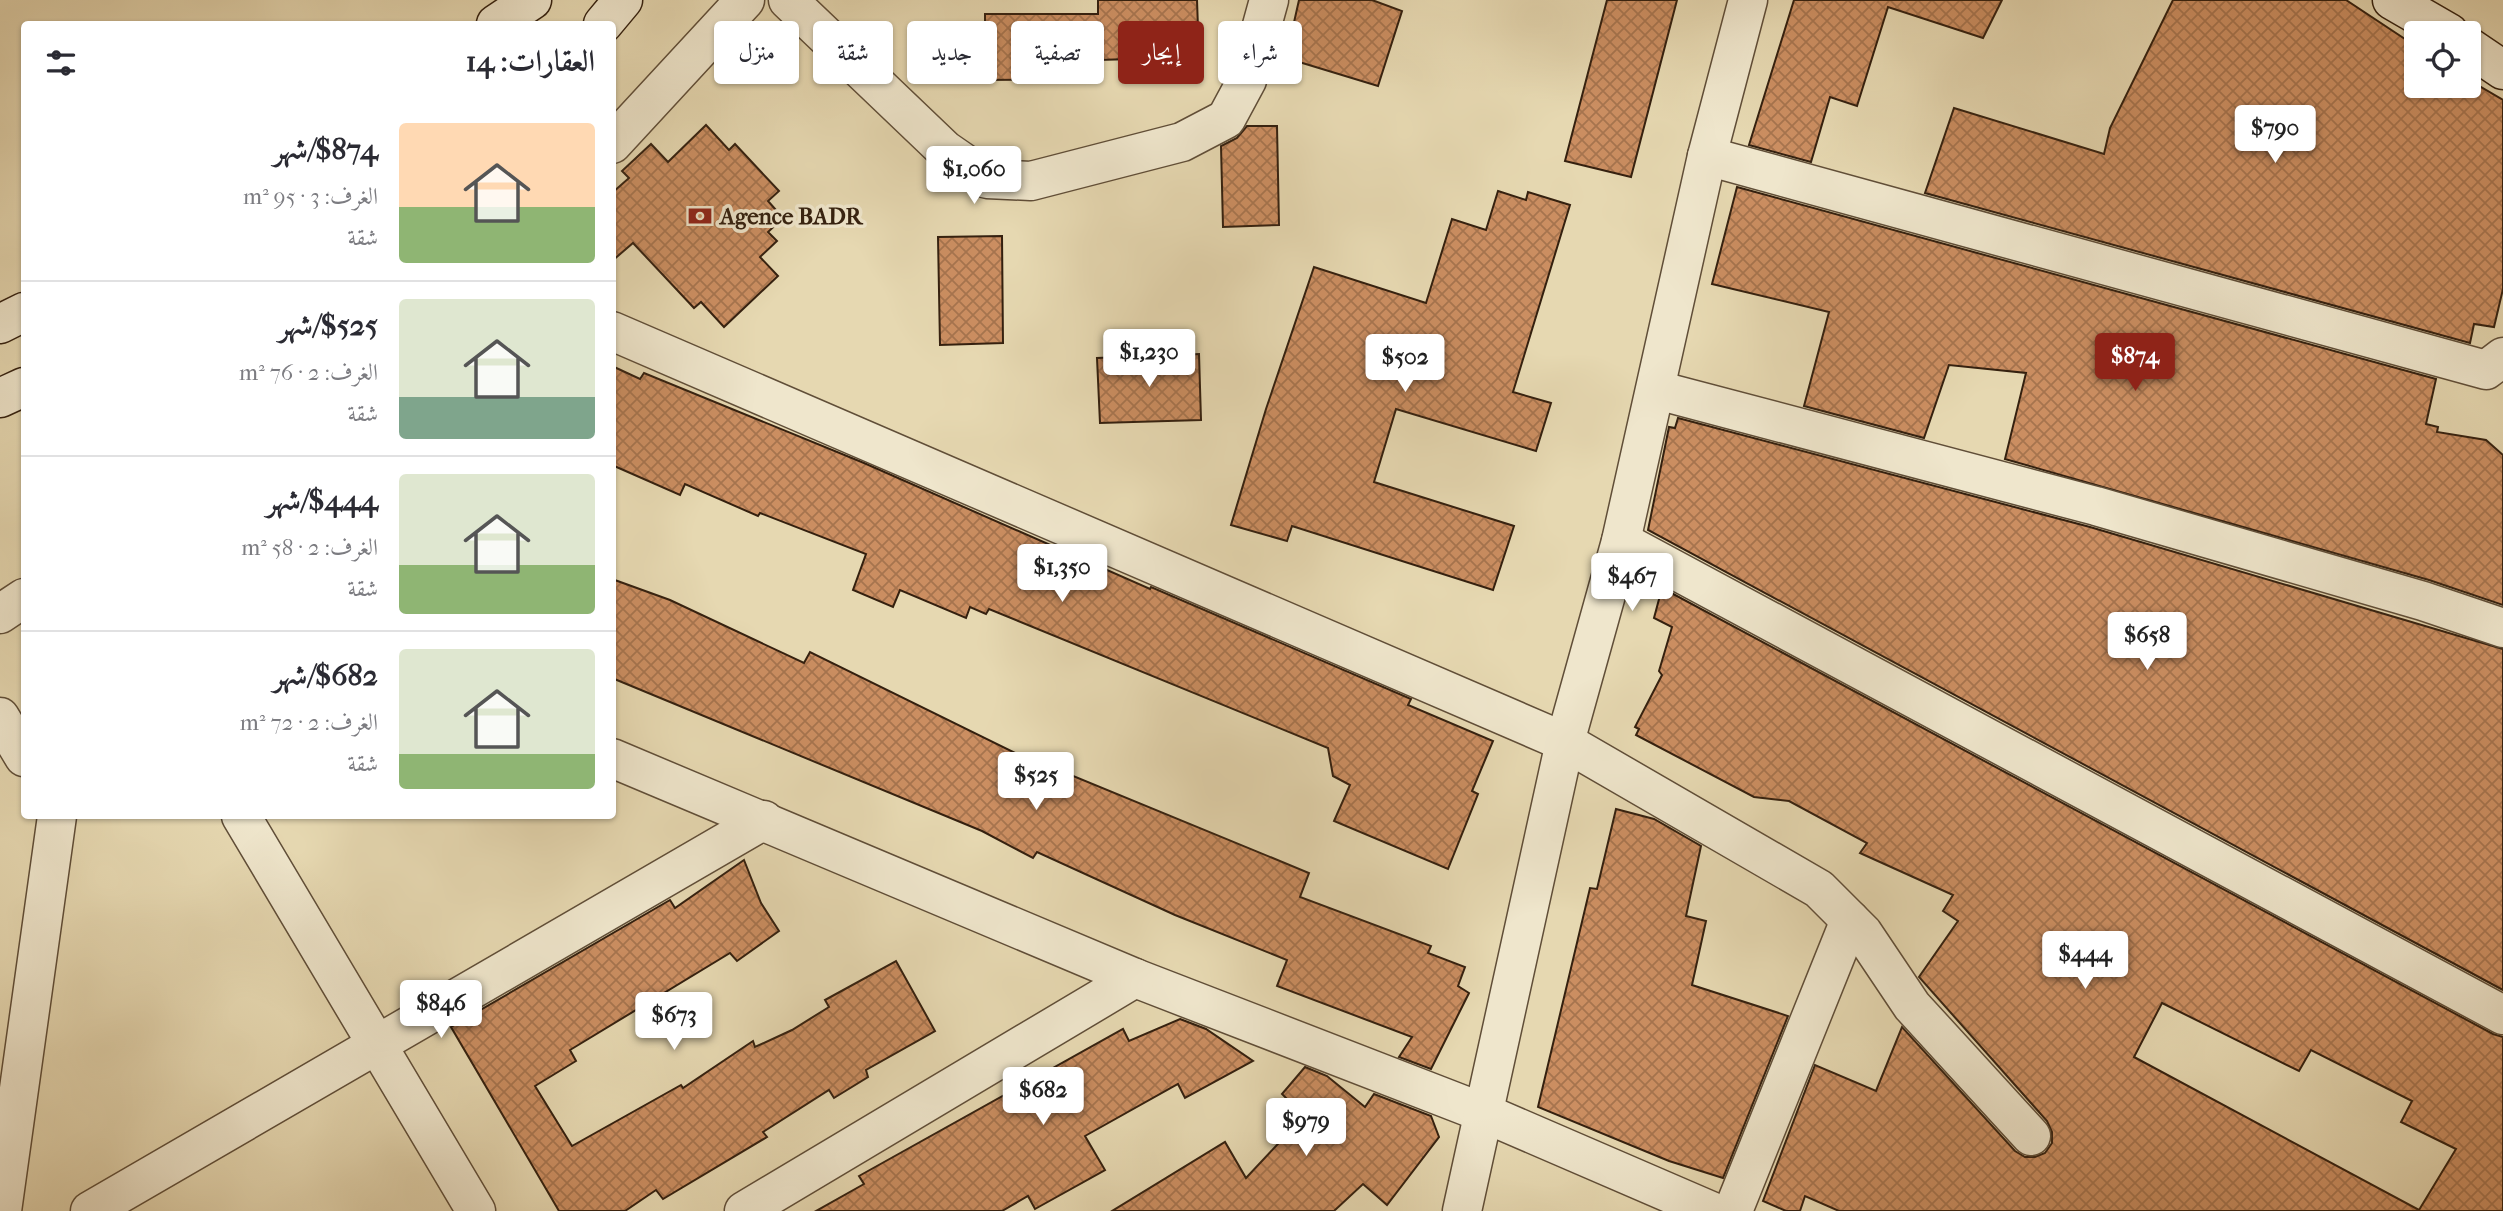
<!DOCTYPE html>
<html lang="ar">
<head>
<meta charset="utf-8">
<style>
	:root { --surface:#fff; --page:#f2f2f3; --text:#2b2b33; --muted:#7c7c81; --line:#e1e1e2; --accent:#8f2418 }
	body { margin:0; font-family:"IM FELL French Canon",Amiri,serif; background:var(--page); color:var(--text); direction:rtl; height:100vh; display:flex; flex-direction:column; font-size:26px; white-space:nowrap }
	* { box-sizing:border-box; margin:0 }
	p { font-size:23px; color:var(--muted) }
	.icon { flex:none; width:38px; height:38px; fill:none; stroke:currentColor; stroke-width:2; stroke-linecap:round; stroke-linejoin:round }
	.map { position:relative; flex:1; overflow:hidden; direction:ltr }
	.side { position:absolute; left:21px; top:21px; width:595px; height:798px; display:flex; flex-direction:column; background:var(--surface); border-radius:7px; box-shadow:0 2px 5px #0004; direction:rtl }
	.side>* { flex:none }
	.hud { position:absolute; left:637px; top:21px; width:665px; height:63px; direction:rtl; display:flex; gap:14px }
	.controls { position:absolute; left:2404px; top:21px; display:grid; gap:14px }
	.controls a { display:grid; place-items:center; width:77px; height:77px; border-radius:7px; background:var(--surface); box-shadow:0 2px 5px #0004; font-size:35px }
	.price { position:absolute; translate:-50% -60px; padding:0 16px; border-radius:7px; background:#fff; color:#222; font-size:23px; line-height:46px; filter:drop-shadow(0 2px 4px #0008) }
	.price::after { content:''; position:absolute; left:50%; top:42px; width:21px; height:16px; margin-left:-10px; background:inherit; clip-path:polygon(0 0,100% 0,50% 100%) }
	.price.selected { background:var(--accent); color:#fff }
	ul { padding:0; list-style:none }
	li { display:flex; align-items:center; gap:21px; height:175px; padding:0 21px }
	li+li { border-top:2px solid var(--line) }
	li span { display:grid; place-items:center; flex:none; width:196px; height:140px; border-radius:7px; color:#555 }
	li>.icon { margin-inline-start:auto }
	span .icon { width:84px; height:84px; fill:#fffc; stroke-width:1 }
	li b { font-size:30px }
	h2 { display:flex; justify-content:space-between; align-items:center; height:84px; padding:0 21px; font-size:30px }
	.tag { padding:0 24px; border-radius:7px; background:var(--surface); box-shadow:0 2px 5px #0004; font-size:24px; line-height:63px }
	.tag.selected { background:var(--accent); color:#fff }
	.map>svg:first-child { display:block }
</style>
</head>
<body>
<div class="map">
<svg width="2503" height="1211" viewBox="0 0 2503 1211">
	<defs>
		<pattern id="building-cross-hatch" width="8" height="8" patternUnits="userSpaceOnUse" patternTransform="scale(1.75)"><rect width="8" height="8" fill="#cb8e61"/><path d="M0 0l8 8M0 8l8-8" fill="none" stroke="#a6744e"/></pattern>
	</defs>
	<rect width="100%" height="100%" fill="#e6d8b1"/>
	<filter id="stains"><feTurbulence type="fractalNoise" baseFrequency=".00286" numOctaves="4"/><feColorMatrix values="0 0 0 0 .2 0 0 0 0 .09 0 0 0 0 .02 0 0 0 .5 -.17"/></filter>
	<radialGradient id="worn" r=".72"><stop offset=".6" stop-color="#630" stop-opacity="0"/><stop offset="1" stop-color="#630" stop-opacity=".3"/></radialGradient>
	<g fill="url(#building-cross-hatch)" stroke="#34200f" stroke-width="2" fill-rule="evenodd">
		<polygon points="1098,0 1197,0 1199,57 1098,60 1097,79 985,80 985,14 1098,14"/>
		<polygon points="1299,0 1372,0 1402,11 1378,86 1286,58"/>
		<polygon points="1607,0 1677,0 1631,177 1565,161"/>
		<polygon points="1794,0 2002,0 1983,38 1888,7 1857,106 1830,97 1811,162 1749,145"/>
		<polygon points="2173,0 2346,0 2417,47 2417,86 2469,86 2469,80 2503,100 2503,289 2494,327 2474,324 2470,343 1925,193 1954,108 2104,154 2110,128"/>
		<polygon points="706,125 729,150 735,144 779,191 768,201 783,218 768,232 777,241 760,257 778,276 724,327 701,302 694,308 633,243 612,261 612,193 629,178 622,171 651,144 668,162"/>
		<polygon points="1247,126 1277,126 1279,225 1223,227 1221,146 1237,138"/>
		<polygon points="1737,187 2436,379 2426,424 2438,427 2437,432 2486,440 2503,455 2503,605 2429,580 2005,459 2026,373 1949,365 1924,438 1804,406 1829,312 1712,284"/>
		<polygon points="1498,191 1526,200 1528,192 1570,205 1513,392 1551,403 1536,451 1396,409 1374,482 1514,526 1493,590 1292,526 1287,541 1231,525 1266,409 1314,267 1426,303 1452,219 1486,230"/>
		<polygon points="1002,236 1003,343 940,345 938,237"/>
		<polygon points="1199,354 1201,420 1100,423 1097,358"/>
		<polygon points="612,366 640,379 644,373 864,463 1150,589 1151,587 1411,699 1408,705 1493,741 1472,791 1478,794 1448,869 1334,821 1350,785 1333,776 1328,748 989,609 986,614 970,607 966,618 900,590 893,607 853,590 866,554 760,513 758,516 685,484 680,495 612,465"/>
		<polygon points="1678,418 2090,527 2503,649 2503,990 1648,530 1669,427 1675,428"/>
		<polygon points="612,579 670,600 804,663 810,652 1064,777 1066,773 1309,873 1300,897 1431,946 1428,953 1465,967 1458,986 1469,993 1431,1069 1399,1057 1412,1037 1277,986 1287,960 1175,915 1037,852 1033,858 982,831 612,678"/>
		<path d="M1662 588 2493 1034 2503 1037V1211H1839L1805 1196 1800 1211H1786L1763 1201 1815 1065 1876 1091 1902 1027 2015 1151 2025 1157H2035L2045 1153 2052 1143V1132L2047 1121 1919 977 1958 921 1943 911 1953 895 1860 853 1867 843 1789 801 1754 797 1636 735 1639 729 1635 727 1662 675 1659 671 1672 627 1654 618ZM2162 1003 2299 1071 2311 1050 2412 1101 2401 1122 2456 1149 2419 1210 2134 1057Z"/>
		<polygon points="1616,809 1654,819 1701,846 1686,916 1706,921 1692,985 1788,1016 1723,1178 1669,1161 1538,1107 1590,888 1597,889"/>
		<polygon points="744,860 761,903 779,931 737,961 730,953 570,1050 576,1061 535,1086 572,1146 681,1085 683,1088 753,1041 755,1047 792,1030 829,1007 825,1000 896,961 935,1031 866,1070 868,1077 834,1098 829,1090 763,1132 767,1137 663,1199 656,1190 625,1211 559,1211 451,1027 670,900 675,908"/>
		<polygon points="1180,1019 1206,1029 1253,1061 1185,1098 1178,1084 1085,1136 1105,1170 1035,1209 1028,1196 1002,1211 816,1211 864,1184 859,1176 1123,1029 1129,1041"/>
		<polygon points="1305,1067 1327,1076 1365,1107 1374,1094 1431,1116 1439,1137 1387,1205 1363,1184 1334,1211 1112,1211 1225,1142 1246,1178 1304,1116 1282,1094"/>
	</g>
	<g fill="none" stroke-linecap="round" stroke-linejoin="round">
		<g stroke="#604e38" stroke-width="41">
			<g id="minor">
				<polyline points="788,0 945,150 987,179 1031,181 1182,142 1226,119 1247,80 1269,0"/>
				<polyline points="612,144 745,0"/>
				<polyline points="1707,156 2486,370 2503,357"/>
				<polyline points="612,331 1565,742 1819,889 1863,933 1912,1006 2031,1136"/>
				<polyline points="1657,390 2096,506 2423,601 2503,628"/>
				<polyline points="1621,541 2503,1015"/>
				<polyline points="0,614 24,598"/>
				<polyline points="0,717 24,757"/>
				<polyline points="612,758 1135,978 1484,1113 1711,1211"/>
				<polyline points="241,816 476,1211"/>
				<polyline points="2,1211 57,816"/>
				<polyline points="90,1211 764,820"/>
				<polyline points="744,1211 1135,978"/>
				<polyline points="1462,1211 1565,742 1621,541 1707,156 1748,0"/>
				<polyline points="1733,1211 1850,920"/>
			</g>
		</g>
		<g stroke="#34200f" stroke-width="41">
			<g id="secondary">
				<polyline points="2392,0 2449,33"/>
				<polyline points="496,24 532,0"/>
				<polyline points="603,24 623,0"/>
				<polyline points="2469,47 2503,70"/>
				<polyline points="0,324 24,312"/>
				<polyline points="0,398 24,387"/>
			</g>
		</g>
		<use href="#minor" stroke="#efe6cc" stroke-width="38"/>
		<use href="#secondary" stroke="#efe6cc" stroke-width="38"/>
	</g>
	<defs>
		<g id="bank-bare" transform="scale(1.89)"><path d="M-6-4H6V4H-6ZM0-2.3a2.3 2.3 0 1 0 0 4.6a2.3 2.3 0 1 0 0-4.6Z" fill="#8f2418" stroke="#efe6cc" stroke-width="2.5" paint-order="stroke"/></g>
	</defs>
	<g fill-rule="evenodd">
		<use href="#bank-bare" x="700" y="216"/>
	</g>
	<g text-anchor="middle" dominant-baseline="central" stroke-width="7" stroke-linejoin="round" paint-order="stroke">
		<g font-size="23" font-weight="bold" fill="#34200f" stroke="#efe6cc" text-anchor="start">
			<text x="720" y="216">Agence BADR</text>
		</g>
	</g>
	<rect width="100%" height="100%" filter="url(#stains)"/>
	<rect width="100%" height="100%" fill="url(#worn)"/>
</svg>
<div class="controls">
<a><svg class="icon" aria-label="locate" viewBox="0 0 24 24"><circle cx="12" cy="12" r="6"/><path d="M12 2v4M12 18v4M2 12h4M18 12h4"/></svg></a>
</div>
<b class="price" style="left:2275px;top:165px">$790</b>
<b class="price" style="left:974px;top:206px">$1,060</b>
<b class="price" style="left:1149px;top:389px">$1,230</b>
<b class="price selected" style="left:2135px;top:393px">$874</b>
<b class="price" style="left:1405px;top:394px">$502</b>
<b class="price" style="left:1062px;top:604px">$1,350</b>
<b class="price" style="left:1632px;top:613px">$467</b>
<b class="price" style="left:2147px;top:672px">$658</b>
<b class="price" style="left:1036px;top:812px">$525</b>
<b class="price" style="left:2085px;top:991px">$444</b>
<b class="price" style="left:441px;top:1040px">$846</b>
<b class="price" style="left:674px;top:1052px">$673</b>
<b class="price" style="left:1043px;top:1127px">$682</b>
<b class="price" style="left:1306px;top:1158px">$979</b>
<div class="hud">
<a class="tag">شراء</a>
<a class="tag selected">إيجار</a>
<a class="tag">تصفية</a>
<a class="tag">جديد</a>
<a class="tag">شقة</a>
<a class="tag">منزل</a>
</div>
<section class="side">
<h2>العقارات: 14<svg class="icon" aria-label="filters" viewBox="0 0 24 24"><path d="M4 7h16M4 17h16"/><circle cx="9" cy="7" r="2"/><circle cx="15" cy="17" r="2"/></svg></h2>
<ul>
<li><span style="background:linear-gradient(#ffd9b3 60%,#8fb573 0)"><svg class="icon" aria-label="home" viewBox="0 0 24 24"><path d="M3 11l9-7 9 7M6 9v11h12V9"/></svg></span><div><b>$874/شهر</b><p>الغرف: 3 · 95 m²</p><p>شقة</p></div></li>
<li><span style="background:linear-gradient(#dfe7d0 70%,#7fa58c 0)"><svg class="icon" aria-label="home" viewBox="0 0 24 24"><path d="M3 11l9-7 9 7M6 9v11h12V9"/></svg></span><div><b>$525/شهر</b><p>الغرف: 2 · 76 m²</p><p>شقة</p></div></li>
<li><span style="background:linear-gradient(#dfe7d0 65%,#8fb573 0)"><svg class="icon" aria-label="home" viewBox="0 0 24 24"><path d="M3 11l9-7 9 7M6 9v11h12V9"/></svg></span><div><b>$444/شهر</b><p>الغرف: 2 · 58 m²</p><p>شقة</p></div></li>
<li><span style="background:linear-gradient(#dfe7d0 75%,#8fb573 0)"><svg class="icon" aria-label="home" viewBox="0 0 24 24"><path d="M3 11l9-7 9 7M6 9v11h12V9"/></svg></span><div><b>$682/شهر</b><p>الغرف: 2 · 72 m²</p><p>شقة</p></div></li>
</ul>
</section>
</div>
</body>
</html>
